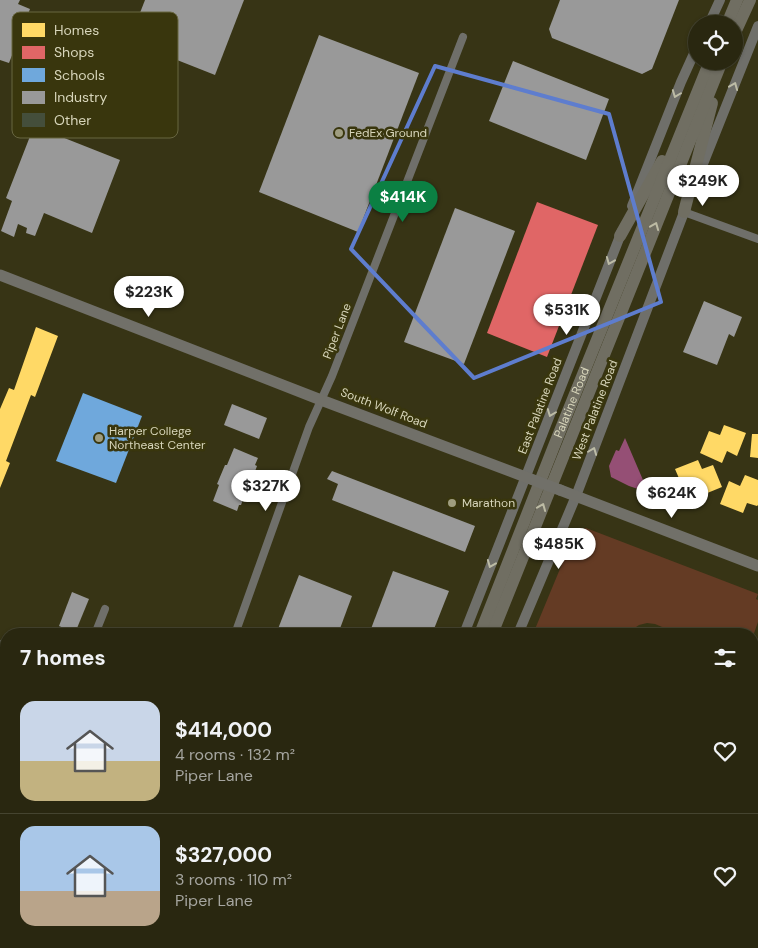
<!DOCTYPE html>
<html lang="en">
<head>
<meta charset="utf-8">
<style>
	:root { --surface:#292710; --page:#312f19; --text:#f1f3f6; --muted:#a5a59f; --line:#454430; --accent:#0b8043 }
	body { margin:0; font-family:"DM Sans",sans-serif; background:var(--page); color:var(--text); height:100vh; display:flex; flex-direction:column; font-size:19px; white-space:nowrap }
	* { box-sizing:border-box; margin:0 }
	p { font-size:16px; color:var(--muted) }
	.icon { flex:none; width:28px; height:28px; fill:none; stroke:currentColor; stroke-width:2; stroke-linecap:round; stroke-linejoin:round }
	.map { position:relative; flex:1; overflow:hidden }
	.side { position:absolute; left:0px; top:628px; width:759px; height:321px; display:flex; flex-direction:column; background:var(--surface); border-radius:20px 20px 0 0; box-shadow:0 1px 4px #0004,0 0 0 1px var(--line) }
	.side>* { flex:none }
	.fabs { position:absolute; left:688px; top:15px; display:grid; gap:10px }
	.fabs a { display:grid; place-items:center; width:55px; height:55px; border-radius:50%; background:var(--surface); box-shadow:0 1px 4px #0004,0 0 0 1px var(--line); font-size:25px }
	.price { position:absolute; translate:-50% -42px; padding:0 11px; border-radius:18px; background:#fff; color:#222; font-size:16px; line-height:32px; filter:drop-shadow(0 1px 2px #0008) }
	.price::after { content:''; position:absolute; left:50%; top:30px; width:15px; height:11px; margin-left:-8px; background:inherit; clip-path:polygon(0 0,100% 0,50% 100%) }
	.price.on { background:var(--accent); color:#fff }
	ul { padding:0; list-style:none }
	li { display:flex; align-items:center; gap:15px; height:125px; padding:0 20px }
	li+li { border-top:1px solid var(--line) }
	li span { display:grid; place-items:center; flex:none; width:140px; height:100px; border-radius:15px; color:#555 }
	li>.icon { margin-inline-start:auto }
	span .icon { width:60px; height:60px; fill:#fffc; stroke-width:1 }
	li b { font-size:21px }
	h2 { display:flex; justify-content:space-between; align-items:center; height:60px; padding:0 20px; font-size:21px }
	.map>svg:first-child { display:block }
</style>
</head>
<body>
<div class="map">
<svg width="758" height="948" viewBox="0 0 758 948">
	<rect width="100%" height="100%" fill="#373415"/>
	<g fill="#643b24">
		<polygon points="586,528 758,594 756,599 758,600 758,622 753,636 752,634 679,634 655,624 647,623 639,625 633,629 629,634 533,634 574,535"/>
		<polygon points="753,860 758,862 758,948 667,948 666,943 752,942"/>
		<polygon points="629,942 643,948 570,947 572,943"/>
	</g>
	<polygon fill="#954f75" points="625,438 646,487 641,490 629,486 611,477 609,466 616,450 619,451"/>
	<g fill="#ffd966">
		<polygon points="36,327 58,336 35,397 31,395 6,461 10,463 0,488 0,409 9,388 14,390"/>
		<polygon points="724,425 746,433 737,456 727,451 722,463 700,453 709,431 720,435"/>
		<polygon points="752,434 758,434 758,458 750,457"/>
		<polygon points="698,460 702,469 713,465 722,487 700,496 694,486 684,490 675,469"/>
		<polygon points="745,475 758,480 758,505 757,506 747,503 743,513 720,504 729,481 740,486"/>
	</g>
	<polygon fill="#e06666" points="537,202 598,225 547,357 487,333"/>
	<polygon fill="#6fa8dc" points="83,393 142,416 116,483 56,461"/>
	<g fill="#999">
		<polygon points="0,0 20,0 18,4 30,9 9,63 0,60"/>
		<polygon points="145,0 244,0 215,75 129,41"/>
		<polygon points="560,0 679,0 652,69 642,74 552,38 549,29"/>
		<polygon points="319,35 419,73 358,232 259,192"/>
		<polygon points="513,61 609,99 586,160 489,121"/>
		<polygon points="34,126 120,160 92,233 44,213 35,236 26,233 27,228 18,224 14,237 1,231 12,201 6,198"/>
		<polygon points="455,208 515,231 464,364 404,342"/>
		<polygon points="704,301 742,317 734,337 729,334 717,365 683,352"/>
		<polygon points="232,404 267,418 259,439 224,425"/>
		<polygon points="234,448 258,458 255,465 257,466 254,474 252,472 250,477 252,478 249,487 246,486 243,496 244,497 241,505 239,505 237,511 213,501 219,485 217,484 225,465 227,465"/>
		<polygon points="332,471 475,526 465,552 332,500 338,484 327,479"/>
		<polygon points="393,571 449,591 432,634 369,634"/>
		<polygon points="299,575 352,596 338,634 276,634"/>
		<polygon points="72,592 89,599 75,633 59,626"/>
		<polygon points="0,640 6,643 6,662 0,660"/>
		<polygon points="752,694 758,696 758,740 753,753"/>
	</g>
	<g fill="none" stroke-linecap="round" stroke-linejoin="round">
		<polyline stroke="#52503b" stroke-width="22" points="651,942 654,948"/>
		<polyline stroke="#52503b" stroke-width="56" points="657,942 658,948"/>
	</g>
	<g fill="#444e3b">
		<polygon points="758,740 758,769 752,767 752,753"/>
		<polygon points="438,942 465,942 463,948 436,948"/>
		<polygon points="516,942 544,942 541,948 529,948"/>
	</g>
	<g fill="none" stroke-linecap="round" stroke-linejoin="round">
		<g stroke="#6f6f6a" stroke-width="8">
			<polyline points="684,212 758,239"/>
			<polyline points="95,634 105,609"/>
			<polyline points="235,634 309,427 332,376 463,37"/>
			<polyline points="0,684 6,686"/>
			<polyline points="102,948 104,942"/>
		</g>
		<g stroke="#6f6f6a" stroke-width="10">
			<polyline points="709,24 720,0"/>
			<polyline points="697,179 758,26"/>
			<polyline points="632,206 681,82 696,49"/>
			<polyline points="464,634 526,476 622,231"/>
			<polyline points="518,634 576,496 686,207"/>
			<polyline points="340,948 342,942"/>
			<polyline points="389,948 392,942"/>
		</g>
		<g stroke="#717069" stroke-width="11">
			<polyline points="0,275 321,400 536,481"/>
			<polyline points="560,490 758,566"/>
		</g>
		<g stroke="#706e62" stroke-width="12">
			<polyline points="727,24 737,0"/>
			<polyline points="734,35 750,0"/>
			<polyline points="684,212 712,103"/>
			<polyline points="620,236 662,161"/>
			<path id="s1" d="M480 634 556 441 710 61"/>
			<polyline points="492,634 722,61"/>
			<polyline points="355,948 357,942"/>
			<polyline points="373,948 375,942"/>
		</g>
		<polyline stroke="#717069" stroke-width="11" points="536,481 560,490"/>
	</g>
	<defs><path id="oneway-chevron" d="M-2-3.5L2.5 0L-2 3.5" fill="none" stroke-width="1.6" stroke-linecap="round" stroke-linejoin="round" transform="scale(1.25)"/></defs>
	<g stroke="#bdbca6">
		<use href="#oneway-chevron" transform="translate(734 86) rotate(-68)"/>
		<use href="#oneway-chevron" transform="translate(676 94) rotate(111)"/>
		<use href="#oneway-chevron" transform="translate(610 261) rotate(112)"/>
		<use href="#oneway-chevron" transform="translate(551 413) rotate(111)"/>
		<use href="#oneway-chevron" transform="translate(593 451) rotate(-69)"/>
		<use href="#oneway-chevron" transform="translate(491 564) rotate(112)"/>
	</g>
	<g stroke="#bdbba4">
		<use href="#oneway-chevron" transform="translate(655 226) rotate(-68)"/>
		<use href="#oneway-chevron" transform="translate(542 507) rotate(-68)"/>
	</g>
	<path fill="none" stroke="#5e7dce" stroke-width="4" stroke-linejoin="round" d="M435 66 609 114 661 302 474 378 351 249Z"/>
	<g fill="#9f9d80" stroke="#39360d" stroke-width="2">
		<circle cx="339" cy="133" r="5"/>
		<circle cx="99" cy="438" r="5"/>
		<circle cx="452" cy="503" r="5"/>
	</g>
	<g text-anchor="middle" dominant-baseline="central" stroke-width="5" stroke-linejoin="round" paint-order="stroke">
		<g font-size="12" fill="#d7d5ba" stroke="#39360d" text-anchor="start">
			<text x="349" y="133">FedEx Ground</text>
			<text x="109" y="431">Harper College<tspan x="109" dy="14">Northeast Center</tspan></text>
			<text x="462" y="503">Marathon</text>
		</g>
		<g font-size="12" fill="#d7d5ba" stroke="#39360d">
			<text transform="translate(337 331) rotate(-69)">Piper Lane</text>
			<text stroke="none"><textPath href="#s1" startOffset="249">Palatine Road</textPath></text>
			<text transform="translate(540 406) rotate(-69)">East Palatine Road</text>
			<text transform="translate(384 408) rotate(21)">South Wolf Road</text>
			<text transform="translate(595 410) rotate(-69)">West Palatine Road</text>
		</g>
	</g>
	<rect x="12" y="12" width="166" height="126" rx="8" fill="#39360d" stroke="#686641" stroke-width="1"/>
	<rect x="22" y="23" width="23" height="14" fill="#ffd966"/>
	<rect x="22" y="46" width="23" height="13" fill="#e06666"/>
	<rect x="22" y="68" width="23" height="14" fill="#6fa8dc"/>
	<rect x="22" y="91" width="23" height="13" fill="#999"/>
	<rect x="22" y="113" width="23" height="14" fill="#444e3b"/>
	<g font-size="14" fill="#d7d5ba">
		<text x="54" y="35">Homes</text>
		<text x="54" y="57">Shops</text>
		<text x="54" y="80">Schools</text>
		<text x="54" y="102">Industry</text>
		<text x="54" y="125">Other</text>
	</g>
</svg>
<div class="fabs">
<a><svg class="icon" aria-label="locate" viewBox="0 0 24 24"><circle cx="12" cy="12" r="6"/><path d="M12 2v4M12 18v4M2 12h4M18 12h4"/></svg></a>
</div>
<b class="price" style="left:703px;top:207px">$249K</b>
<b class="price on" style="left:403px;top:223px">$414K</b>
<b class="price" style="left:149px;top:318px">$223K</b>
<b class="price" style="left:567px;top:336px">$531K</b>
<b class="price" style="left:266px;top:512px">$327K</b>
<b class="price" style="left:672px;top:519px">$624K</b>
<b class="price" style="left:559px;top:570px">$485K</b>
<section class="side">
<h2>7 homes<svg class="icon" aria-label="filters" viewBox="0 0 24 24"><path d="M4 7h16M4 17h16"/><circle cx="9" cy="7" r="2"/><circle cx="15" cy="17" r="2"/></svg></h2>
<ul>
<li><span style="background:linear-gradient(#c9d6e8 60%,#c2b280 0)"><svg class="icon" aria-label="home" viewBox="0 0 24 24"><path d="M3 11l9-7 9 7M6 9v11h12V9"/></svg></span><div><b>$414,000</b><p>4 rooms · 132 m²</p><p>Piper Lane</p></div><svg class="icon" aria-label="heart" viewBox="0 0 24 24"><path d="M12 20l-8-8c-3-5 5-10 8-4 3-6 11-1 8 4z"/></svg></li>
<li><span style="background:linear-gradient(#a9c7e8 65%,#b9a48a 0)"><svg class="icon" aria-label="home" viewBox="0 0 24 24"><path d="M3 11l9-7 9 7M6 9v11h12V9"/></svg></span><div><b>$327,000</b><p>3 rooms · 110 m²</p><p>Piper Lane</p></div><svg class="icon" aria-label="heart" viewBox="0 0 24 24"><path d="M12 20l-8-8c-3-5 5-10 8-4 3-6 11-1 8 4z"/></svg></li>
</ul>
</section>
</div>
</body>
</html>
